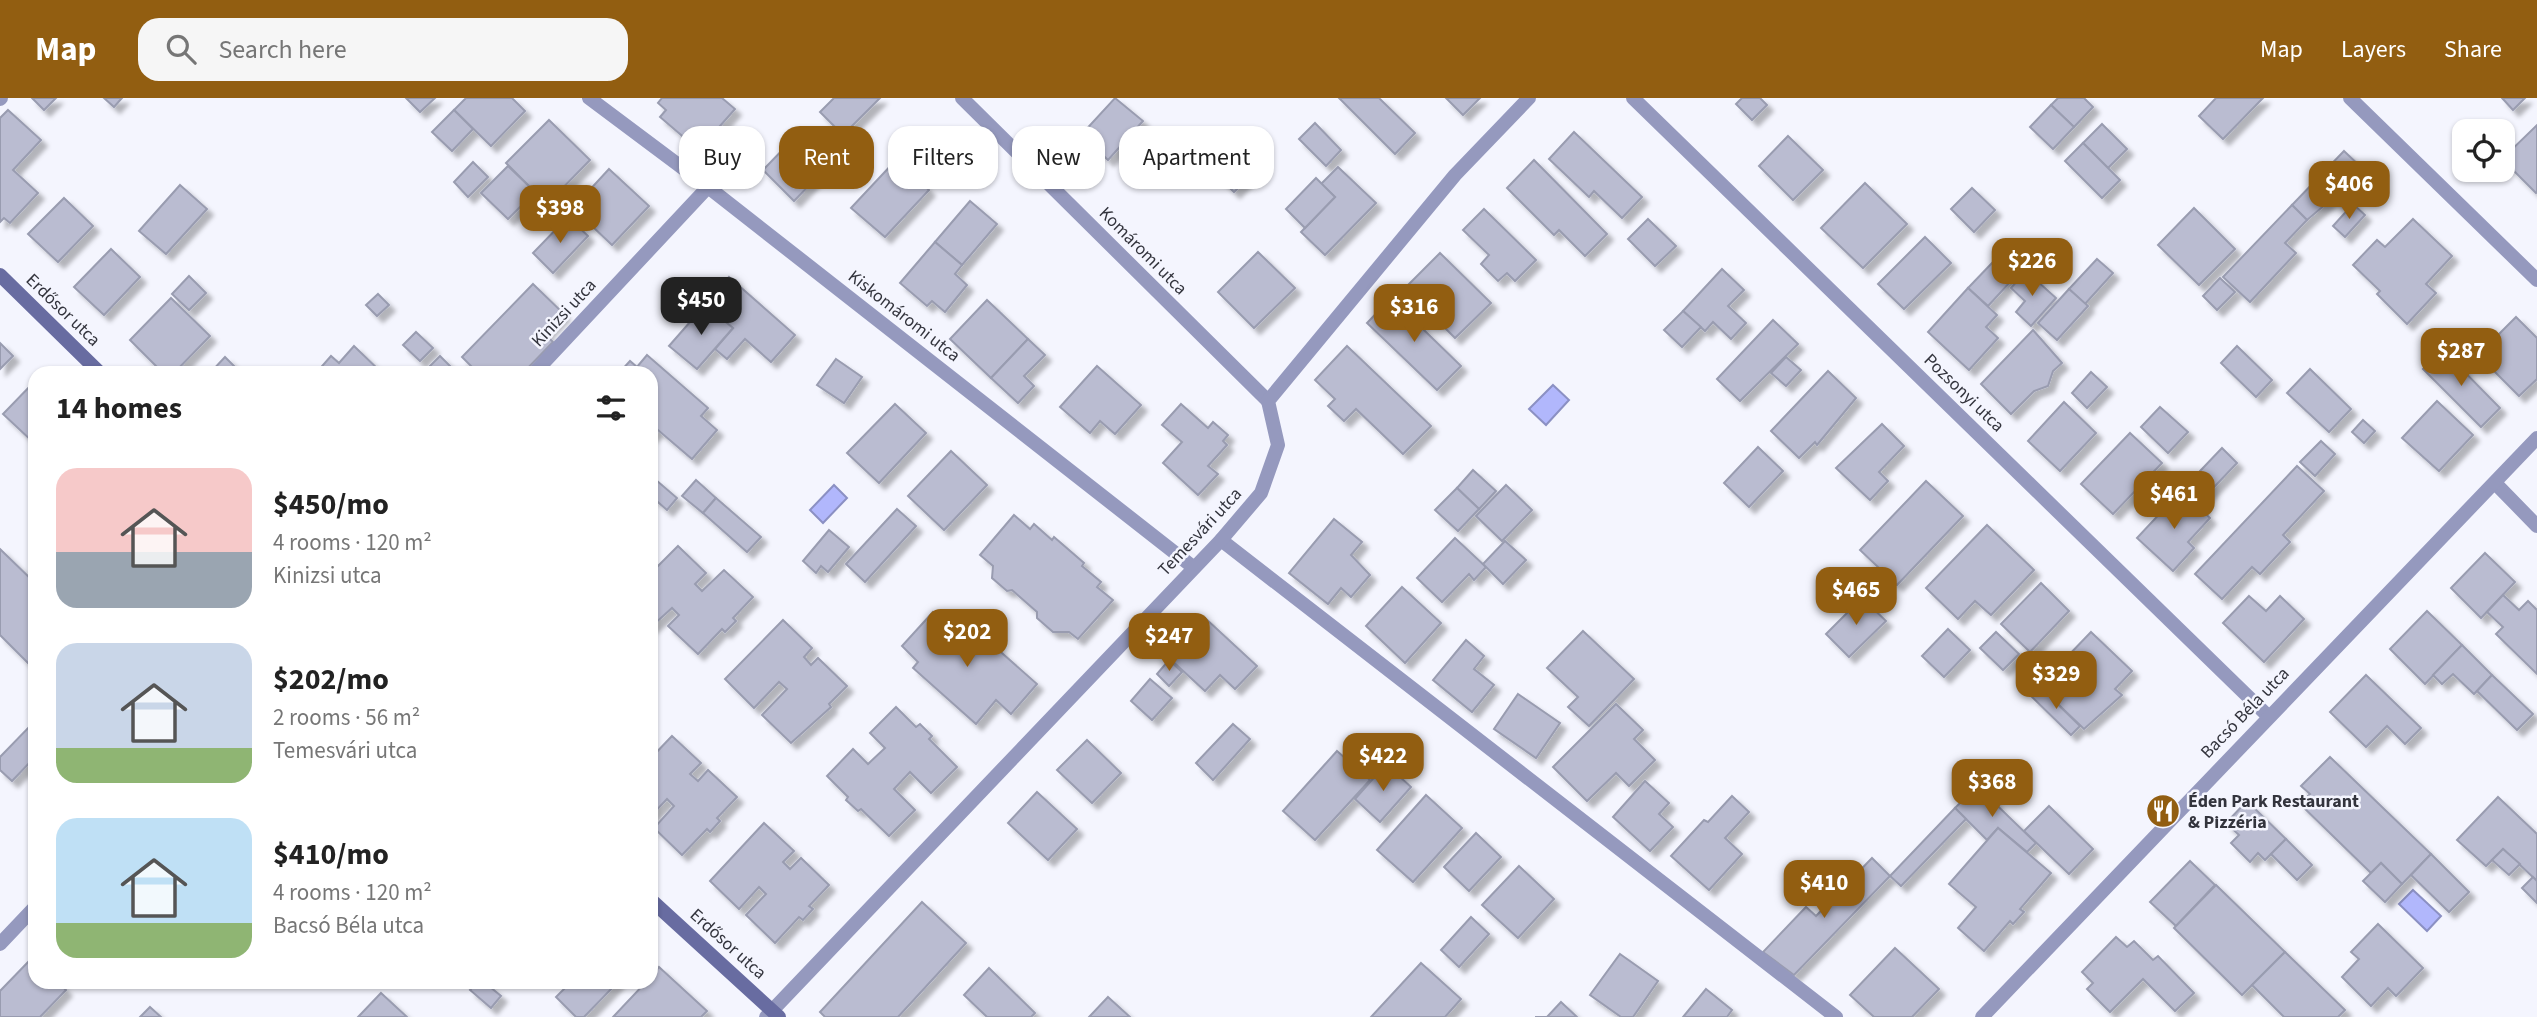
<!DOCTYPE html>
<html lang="en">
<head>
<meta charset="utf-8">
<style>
	:root { --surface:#fff; --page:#f6f6f6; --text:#222; --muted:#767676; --accent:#925e11 }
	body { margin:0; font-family:"Source Sans 3",sans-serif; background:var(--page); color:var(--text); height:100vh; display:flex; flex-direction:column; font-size:26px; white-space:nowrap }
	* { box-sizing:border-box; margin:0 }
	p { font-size:23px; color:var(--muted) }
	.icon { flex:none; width:38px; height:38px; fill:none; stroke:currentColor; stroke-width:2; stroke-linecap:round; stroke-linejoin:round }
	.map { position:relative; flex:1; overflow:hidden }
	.side { position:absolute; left:28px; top:268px; width:630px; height:623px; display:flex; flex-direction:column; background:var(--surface); border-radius:21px; box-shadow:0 2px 5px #0004 }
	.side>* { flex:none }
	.banner { position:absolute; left:679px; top:28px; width:665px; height:63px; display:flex; gap:14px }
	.controls { position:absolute; left:2452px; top:21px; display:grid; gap:14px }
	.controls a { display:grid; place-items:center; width:63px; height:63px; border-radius:14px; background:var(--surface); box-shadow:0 2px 5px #0004; font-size:35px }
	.price { position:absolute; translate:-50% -60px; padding:0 16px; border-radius:14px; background:var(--accent); color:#fff; font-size:23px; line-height:46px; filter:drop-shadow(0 2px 4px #0008) }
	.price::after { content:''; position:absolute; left:50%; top:42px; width:21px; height:16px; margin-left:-10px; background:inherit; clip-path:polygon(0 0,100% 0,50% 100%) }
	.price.current { background:#222; color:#fff }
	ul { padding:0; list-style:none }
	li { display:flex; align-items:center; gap:21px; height:175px; padding:0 28px }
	li span { display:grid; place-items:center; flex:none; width:196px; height:140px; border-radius:21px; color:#555 }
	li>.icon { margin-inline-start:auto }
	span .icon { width:84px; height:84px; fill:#fffc; stroke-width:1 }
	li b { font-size:30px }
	h2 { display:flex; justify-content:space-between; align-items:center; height:84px; padding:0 28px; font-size:30px }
	.chip { padding:0 24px; border-radius:21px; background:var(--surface); box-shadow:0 2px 5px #0004; font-size:24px; line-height:63px }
	.chip.current { background:var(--accent); color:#fff }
	header { display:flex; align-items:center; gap:42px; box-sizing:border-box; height:98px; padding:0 35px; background:var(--accent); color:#fff }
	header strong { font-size:33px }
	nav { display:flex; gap:38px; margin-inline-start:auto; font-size:24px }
	.search { width:490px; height:63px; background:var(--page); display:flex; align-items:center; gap:18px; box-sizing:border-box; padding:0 24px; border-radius:21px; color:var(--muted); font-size:26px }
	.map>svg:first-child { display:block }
</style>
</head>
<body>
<header>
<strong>Map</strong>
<div class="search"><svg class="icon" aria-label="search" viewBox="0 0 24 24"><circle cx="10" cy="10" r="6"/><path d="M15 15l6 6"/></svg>Search here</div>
<nav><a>Map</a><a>Layers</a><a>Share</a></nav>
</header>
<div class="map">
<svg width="2537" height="919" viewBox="0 0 2537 919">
	<defs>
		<filter id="shadow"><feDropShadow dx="6" dy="6" stdDeviation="2" flood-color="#0004"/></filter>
	</defs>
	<rect width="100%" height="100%" fill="#f4f5fe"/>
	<g fill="#b1b7fc" stroke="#8b90c3" stroke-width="2">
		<polygon points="1553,287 1569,302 1546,327 1529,311"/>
		<polygon points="834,387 847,400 823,425 810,412"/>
		<polygon points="2413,792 2441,818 2427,833 2399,806"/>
	</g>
	<g fill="#babcd1" stroke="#999cb0" stroke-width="2" filter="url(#shadow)">
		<polygon points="32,0 56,0 44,12"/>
		<polygon points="104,0 122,0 114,9"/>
		<polygon points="406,0 435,0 420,14"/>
		<polygon points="466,0 512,0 525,13 491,48 454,12"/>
		<polygon points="662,0 722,0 735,11 705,45 693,35 687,42 660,19 666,12 658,5"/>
		<polygon points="834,0 880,0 843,37 820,14"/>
		<polygon points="1115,0 1143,23 1108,62 1081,37"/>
		<polygon points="1339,0 1379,0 1415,35 1395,56"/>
		<polygon points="1446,0 1480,0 1463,17"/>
		<polygon points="1742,0 1760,0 1767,7 1752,22 1736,6"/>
		<polygon points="2058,0 2084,0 2093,9 2074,29 2051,7"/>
		<polygon points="2216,0 2263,0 2223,41 2199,18"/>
		<polygon points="2502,0 2525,0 2513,12"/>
		<polygon points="2051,7 2074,29 2053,51 2030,29"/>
		<polygon points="8,12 41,42 13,72 38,95 10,125 4,120 0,124 0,20"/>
		<polygon points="454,12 473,31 452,53 432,34"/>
		<polygon points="549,22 590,62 547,106 506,65"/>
		<polygon points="1315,25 1341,52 1326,68 1299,41"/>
		<polygon points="2102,26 2127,51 2108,70 2083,45"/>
		<polygon points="2537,27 2537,94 2536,95 2502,61"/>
		<polygon points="1574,34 1642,99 1622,120 1594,93 1589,99 1549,61"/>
		<polygon points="1788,38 1823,72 1793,102 1759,68"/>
		<polygon points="793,41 824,72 794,103 763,72"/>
		<polygon points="2083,45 2120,82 2102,100 2065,63"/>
		<polygon points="1231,46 1257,72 1234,94 1208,69"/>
		<polygon points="2344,53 2362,70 2345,87 2354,96 2342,108 2333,100 2307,122 2292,107"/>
		<polygon points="896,62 929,92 885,139 851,110"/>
		<polygon points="1534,62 1607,136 1585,158 1559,132 1554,137 1507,90"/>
		<polygon points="473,64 488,79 468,99 454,84"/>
		<polygon points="508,68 535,94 508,121 481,95"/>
		<polygon points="1338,69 1376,105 1325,157 1301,134 1335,99 1321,86"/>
		<polygon points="609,71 649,108 612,147 573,110"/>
		<polygon points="1316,80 1335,99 1305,130 1286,111"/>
		<polygon points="1865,85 1907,126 1863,170 1821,130"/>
		<polygon points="180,87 207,111 166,156 139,133"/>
		<polygon points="1972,90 1995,112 1974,134 1951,111"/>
		<polygon points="64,100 93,128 58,164 28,136"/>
		<polygon points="970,103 997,126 962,167 935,144"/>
		<polygon points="2353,106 2365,117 2345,139 2333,128"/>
		<polygon points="2292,107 2307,122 2285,145 2296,155 2250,204 2223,179"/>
		<polygon points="2194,110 2235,151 2199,187 2158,147"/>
		<polygon points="1484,111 1536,162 1515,183 1507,175 1498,183 1481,166 1489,157 1463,132"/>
		<polygon points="568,119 588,138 553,175 533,155"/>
		<polygon points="1648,121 1676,148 1655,168 1628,141"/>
		<polygon points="2413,121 2452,158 2426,186 2436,195 2407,226 2377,196 2380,193 2353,167 2377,142 2385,149"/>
		<polygon points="1925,139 1951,165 1904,211 1878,186"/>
		<polygon points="935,144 962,167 955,176 967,187 945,214 932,203 927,208 900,185"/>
		<polygon points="2017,144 2033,159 2012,182 1996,167"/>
		<polygon points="111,151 140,179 104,217 74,189"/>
		<polygon points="1258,154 1295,190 1254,230 1218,194"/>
		<polygon points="1440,155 1491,205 1455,240 1405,190"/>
		<polygon points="2097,161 2113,175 2085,206 2069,191"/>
		<polygon points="1993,164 2012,182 1988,208 1968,190"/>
		<polygon points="1722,171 1744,192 1728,208 1746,225 1731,241 1713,224 1705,233 1683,213"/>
		<polygon points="2026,173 2056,200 2031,228 2016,214 2025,203 2011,190"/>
		<polygon points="189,178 206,195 189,212 172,196"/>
		<polygon points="729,179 795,237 771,264 745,241 727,261 715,251 733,230 705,207"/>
		<polygon points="2220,180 2235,194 2217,212 2203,198"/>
		<polygon points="533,186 564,216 545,236 553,244 523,275 512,270 508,275 478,275 462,259"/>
		<polygon points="1968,190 1997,217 1986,229 1998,240 1969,272 1928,234"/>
		<polygon points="2069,191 2088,208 2057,242 2038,225"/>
		<polygon points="378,196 389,207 377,218 366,207"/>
		<polygon points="171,200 210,238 174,275 163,275 130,242"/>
		<polygon points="1391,200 1461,268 1437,292 1367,225"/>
		<polygon points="987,202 1028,241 991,280 950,241"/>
		<polygon points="705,207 733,230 697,271 669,248"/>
		<polygon points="1683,213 1701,229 1682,249 1664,232"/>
		<polygon points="2516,219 2537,240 2537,281 2519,298 2478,257"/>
		<polygon points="1773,222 1798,246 1740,303 1717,281"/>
		<polygon points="2033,232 2062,265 2053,273 2048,288 2034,293 2011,316 1981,286"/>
		<polygon points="416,234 433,250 420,263 403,247"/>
		<polygon points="1028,241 1045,257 1024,278 1034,288 1018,305 991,280"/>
		<polygon points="0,245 13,258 0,271"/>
		<polygon points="354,248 382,275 316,275 331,258 339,265"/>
		<polygon points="1347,248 1431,328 1403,356 1356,311 1344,323 1328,308 1335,301 1315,282"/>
		<polygon points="2237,248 2272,282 2256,299 2221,265"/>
		<polygon points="2442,251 2500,310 2481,329 2423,271"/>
		<polygon points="647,257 708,310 701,318 717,332 692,361 658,332 651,338 651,275 619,275 630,263 637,269"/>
		<polygon points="440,258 457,275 423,275"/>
		<polygon points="225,259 241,275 210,275"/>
		<polygon points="1786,259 1801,272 1786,288 1771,275"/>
		<polygon points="836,261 862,279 844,305 817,287"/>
		<polygon points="1097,268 1141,307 1115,336 1100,323 1090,335 1060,309"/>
		<polygon points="2310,271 2351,311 2329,334 2287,295"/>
		<polygon points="1828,273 1856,300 1817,347 1815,344 1799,360 1771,333"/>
		<polygon points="2091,274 2107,289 2087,310 2072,295"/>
		<polygon points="35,283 35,346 3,316"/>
		<polygon points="2437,303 2473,337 2439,373 2402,340"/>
		<polygon points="2064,304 2096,335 2060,373 2028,343"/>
		<polygon points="895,306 926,335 879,385 847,355"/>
		<polygon points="1181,306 1208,330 1213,324 1228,337 1223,343 1227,347 1208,368 1218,376 1198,397 1163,365 1182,344 1162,327"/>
		<polygon points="2160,309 2188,334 2168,355 2141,329"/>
		<polygon points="2363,322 2375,333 2364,345 2352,334"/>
		<polygon points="1882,326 1904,348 1879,374 1888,383 1870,402 1836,370"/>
		<polygon points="2130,335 2162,365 2113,416 2081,386"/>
		<polygon points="2321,343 2335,356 2315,378 2300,364"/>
		<polygon points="1758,349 1783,373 1749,409 1724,385"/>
		<polygon points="2222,350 2237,365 2197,407 2181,393"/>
		<polygon points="951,353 987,387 944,432 908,398"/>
		<polygon points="2297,368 2324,393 2283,437 2290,444 2260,476 2252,469 2222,501 2195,476"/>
		<polygon points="1473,372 1496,393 1479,411 1457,390"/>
		<polygon points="656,382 677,400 667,412 651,398 651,388"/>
		<polygon points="696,382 716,400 703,415 682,398"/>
		<polygon points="1926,383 1963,418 1897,487 1860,452"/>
		<polygon points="1506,387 1532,412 1502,443 1476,418"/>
		<polygon points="1457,390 1479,411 1458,433 1435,412"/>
		<polygon points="2181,393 2210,420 2188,444 2194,450 2173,473 2137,440"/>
		<polygon points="716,400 761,439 747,454 703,415"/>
		<polygon points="897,411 916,428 865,484 846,466"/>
		<polygon points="1014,417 1030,431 1034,426 1052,442 1054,439 1084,465 1082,468 1101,484 1097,489 1113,502 1078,541 1069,534 1053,534 1037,520 1037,514 1012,492 1007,493 992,480 993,468 980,457"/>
		<polygon points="1334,421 1362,444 1351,457 1370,477 1351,499 1341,490 1328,506 1289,475"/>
		<polygon points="1987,427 2034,472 1991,517 1975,503 1958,521 1926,490"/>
		<polygon points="829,432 849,449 828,474 821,468 816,475 803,463"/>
		<polygon points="1455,440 1486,469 1474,482 1469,476 1442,504 1417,480"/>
		<polygon points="1505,443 1526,462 1503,486 1483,466"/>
		<polygon points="678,448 706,475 695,486 702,493 724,472 753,499 733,520 736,523 725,534 722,531 698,556 668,528 679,517 672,510 651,529 651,475"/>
		<polygon points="0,451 35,485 35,558 28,565 0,537"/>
		<polygon points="2485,455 2515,484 2481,520 2451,490"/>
		<polygon points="2041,485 2069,513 2030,554 2001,526"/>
		<polygon points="1402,489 1441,525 1405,565 1366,528"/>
		<polygon points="2503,497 2519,512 2528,503 2537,512 2537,576 2496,536 2503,529 2487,514"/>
		<polygon points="2249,498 2266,513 2280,498 2304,521 2264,564 2223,525"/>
		<polygon points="1862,500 1886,523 1849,559 1826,536"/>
		<polygon points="2427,513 2462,547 2425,586 2390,551"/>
		<polygon points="933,514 967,544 977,533 1037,586 1011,616 996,602 976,626 913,570 918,564 902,548"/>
		<polygon points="1205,520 1257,568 1235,591 1220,577 1205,593 1169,560"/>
		<polygon points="783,522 812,550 804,559 811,567 818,560 847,588 829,606 831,609 791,645 762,617 787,591 779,584 754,610 725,581"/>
		<polygon points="1948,531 1970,552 1944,579 1922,558"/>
		<polygon points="1583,533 1634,581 1589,628 1568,609 1578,599 1547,570"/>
		<polygon points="1996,534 2019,556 2003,572 1980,550"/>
		<polygon points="2091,534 2132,573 2115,591 2122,597 2084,631 2039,588"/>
		<polygon points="1466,542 1484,558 1474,571 1494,587 1472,614 1433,582"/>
		<polygon points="2462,547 2492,577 2474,596 2453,576 2442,586 2433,577"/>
		<polygon points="1169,562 1182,574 1169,588 1157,576"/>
		<polygon points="2366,577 2421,630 2405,646 2387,628 2366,649 2330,614"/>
		<polygon points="2492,577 2533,616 2517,632 2477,593"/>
		<polygon points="1150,581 1172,600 1152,622 1131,603"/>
		<polygon points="2040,589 2080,628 2071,637 2032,599"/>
		<polygon points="1518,596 1560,625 1536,660 1494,631"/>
		<polygon points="1616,606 1643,632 1634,641 1655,662 1629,688 1616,675 1587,703 1553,669"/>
		<polygon points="896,609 916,629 920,626 932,638 929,641 957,669 931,695 910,674 894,691 915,712 889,738 861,711 858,713 846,702 848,699 827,678 853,651 868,666 885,650 870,635"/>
		<polygon points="1233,626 1250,641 1213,682 1196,665"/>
		<polygon points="30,628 35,632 35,659 12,683 0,672 0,659"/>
		<polygon points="672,638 701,665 690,676 698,683 708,672 737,699 717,720 720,723 710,734 707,731 682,757 654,730 674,708 667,701 651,718 651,660"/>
		<polygon points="1087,642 1121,675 1092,705 1057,672"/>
		<polygon points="1337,653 1370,682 1315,742 1283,713"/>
		<polygon points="2330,659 2431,756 2402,786 2381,765 2371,775 2300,706 2310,696 2301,688"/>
		<polygon points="1386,666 1411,689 1380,724 1355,701"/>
		<polygon points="1645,683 1669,705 1659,716 1673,729 1650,753 1613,719"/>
		<polygon points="1977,688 2036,745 2027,754 1998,730 1987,742 1955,710"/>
		<polygon points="1037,694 1077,731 1048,762 1008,725"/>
		<polygon points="1426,697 1462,730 1413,784 1377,752"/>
		<polygon points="1732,698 1749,714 1725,740 1742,756 1709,792 1671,758 1704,722 1708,724"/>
		<polygon points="2498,699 2537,736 2537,783 2503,751 2486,768 2457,742"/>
		<polygon points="2247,703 2286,741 2265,762 2258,755 2250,764 2231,745 2239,737 2226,725"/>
		<polygon points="2049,708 2093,751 2069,776 2024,733"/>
		<polygon points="1955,710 1966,721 1901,788 1890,778"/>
		<polygon points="764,725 794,753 783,764 790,771 801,760 829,787 809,808 813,811 803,822 799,819 775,845 746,817 766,796 759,789 739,811 710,783"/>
		<polygon points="1998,730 2051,775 2020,811 2024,814 2013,826 2010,823 1984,853 1958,830 1976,809 1949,786"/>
		<polygon points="1476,735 1501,759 1469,793 1444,769"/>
		<polygon points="2286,741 2312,767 2297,782 2271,756"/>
		<polygon points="2503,751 2520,766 2509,777 2492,762"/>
		<polygon points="2431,756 2469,794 2449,814 2411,777"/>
		<polygon points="1872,760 1890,778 1794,877 1763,854 1806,809 1816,818"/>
		<polygon points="2190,763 2215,787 2176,828 2150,804"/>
		<polygon points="2381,765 2402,786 2385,804 2363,783"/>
		<polygon points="1519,768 1554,801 1518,840 1482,807"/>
		<polygon points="2533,779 2537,783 2537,805 2522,790"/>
		<polygon points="2216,787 2285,854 2242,897 2174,830"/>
		<polygon points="922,804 966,845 898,919 825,919 820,914"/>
		<polygon points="1471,819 1489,836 1459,869 1441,852"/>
		<polygon points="2378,826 2423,870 2396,898 2388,890 2371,908 2342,879 2359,861 2351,854"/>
		<polygon points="2116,839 2127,849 2134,843 2153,862 2158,858 2194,895 2175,913 2143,881 2110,914 2087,891 2093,885 2082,874"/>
		<polygon points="1895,850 1939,891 1912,919 1874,919 1850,897"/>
		<polygon points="2285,854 2345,912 2338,919 2284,919 2252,887"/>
		<polygon points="1620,856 1658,883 1633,919 1621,919 1590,897"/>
		<polygon points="32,860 35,863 35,884 57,884 66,892 40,919 0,919 0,893"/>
		<polygon points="1421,865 1461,901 1445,919 1371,919"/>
		<polygon points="659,869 707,913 701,919 613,919 646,884 651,884 651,878"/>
		<polygon points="989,870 1035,915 1031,919 987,919 964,897"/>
		<polygon points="477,884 484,884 501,898 491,910 470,892"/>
		<polygon points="571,884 618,884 584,919 576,919 556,899"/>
		<polygon points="1706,891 1732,912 1727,919 1683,919"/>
		<polygon points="381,895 407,919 358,919"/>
		<polygon points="1108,899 1130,919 1089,919"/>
		<polygon points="1561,904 1577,919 1535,919 1547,919"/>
		<polygon points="150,909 161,919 140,919"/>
	</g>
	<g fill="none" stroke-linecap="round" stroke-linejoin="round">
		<g stroke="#9599be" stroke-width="14">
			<polyline points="589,0 708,89 1193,469"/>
			<polyline points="962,0 1268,303"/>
			<polyline points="1633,0 2268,618"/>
			<polyline points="2350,0 2537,182"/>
			<polyline points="0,1 1,0"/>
			<polyline points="534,275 708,89"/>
			<polyline points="2495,385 2537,428"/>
			<polyline points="1221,442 1836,919"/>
			<polyline points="0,846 35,809"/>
			<polyline points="766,919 1221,442 1261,395 1278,347 1268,303 1455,77 1529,0"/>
			<polyline points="1982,919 2537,340"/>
		</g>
		<g stroke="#686ca1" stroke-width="14">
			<polyline points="0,177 100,275"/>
			<polyline points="651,802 779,919"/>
		</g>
	</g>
	<defs>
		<g id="restaurant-disc" transform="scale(1.75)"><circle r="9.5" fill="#925e11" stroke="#f4f5fe"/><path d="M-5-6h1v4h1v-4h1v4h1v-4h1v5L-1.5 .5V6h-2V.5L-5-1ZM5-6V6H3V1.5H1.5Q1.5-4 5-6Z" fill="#fff"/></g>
	</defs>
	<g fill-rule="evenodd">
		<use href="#restaurant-disc" x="2163" y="713"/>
	</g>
	<g text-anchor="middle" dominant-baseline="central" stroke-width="5" stroke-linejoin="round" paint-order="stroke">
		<g font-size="18" fill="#33343d" stroke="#f4f5fe">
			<text transform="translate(1143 153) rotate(45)">Komáromi utca</text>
			<text transform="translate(63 212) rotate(44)">Erdősor utca</text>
			<text transform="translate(564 215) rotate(-47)">Kinizsi utca</text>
			<text transform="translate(904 218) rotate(38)">Kiskomáromi utca</text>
			<text transform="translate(1964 295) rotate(44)">Pozsonyi utca</text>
			<text transform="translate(1200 434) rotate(-47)">Temesvári utca</text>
			<text transform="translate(2245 615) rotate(-46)">Bacsó Béla utca</text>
			<text transform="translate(728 846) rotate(42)">Erdősor utca</text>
		</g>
		<g font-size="18" font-weight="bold" fill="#33343d" stroke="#f4f5fe" text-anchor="start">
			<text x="2188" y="703">Éden Park Restaurant<tspan x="2188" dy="21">&amp; Pizzéria</tspan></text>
		</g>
	</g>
</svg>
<div class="controls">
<a><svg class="icon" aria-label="locate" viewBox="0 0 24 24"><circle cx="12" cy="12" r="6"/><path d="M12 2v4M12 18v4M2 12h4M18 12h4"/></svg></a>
</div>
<b class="price" style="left:2349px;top:123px">$406</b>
<b class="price" style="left:560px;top:147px">$398</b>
<b class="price" style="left:2032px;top:200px">$226</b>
<b class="price current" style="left:701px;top:239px">$450</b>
<b class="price" style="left:1414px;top:246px">$316</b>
<b class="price" style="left:2461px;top:290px">$287</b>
<b class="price" style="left:2174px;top:433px">$461</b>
<b class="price" style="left:1856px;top:529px">$465</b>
<b class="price" style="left:967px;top:571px">$202</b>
<b class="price" style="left:1169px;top:575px">$247</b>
<b class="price" style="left:2056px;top:613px">$329</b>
<b class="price" style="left:1383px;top:695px">$422</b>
<b class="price" style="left:1992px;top:721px">$368</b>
<b class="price" style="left:1824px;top:822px">$410</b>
<div class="banner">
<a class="chip">Buy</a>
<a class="chip current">Rent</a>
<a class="chip">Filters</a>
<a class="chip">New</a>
<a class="chip">Apartment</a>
</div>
<section class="side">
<h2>14 homes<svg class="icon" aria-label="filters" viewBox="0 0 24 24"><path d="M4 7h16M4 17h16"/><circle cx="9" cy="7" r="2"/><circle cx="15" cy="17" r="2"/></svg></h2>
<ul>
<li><span style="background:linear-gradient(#f6c9c9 60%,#9aa5b1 0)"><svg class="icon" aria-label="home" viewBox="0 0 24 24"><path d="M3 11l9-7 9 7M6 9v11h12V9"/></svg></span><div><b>$450/mo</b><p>4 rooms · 120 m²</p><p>Kinizsi utca</p></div></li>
<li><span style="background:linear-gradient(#c9d6e8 75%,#8fb573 0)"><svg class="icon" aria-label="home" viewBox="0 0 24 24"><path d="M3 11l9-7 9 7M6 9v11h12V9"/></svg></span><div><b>$202/mo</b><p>2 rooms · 56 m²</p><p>Temesvári utca</p></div></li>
<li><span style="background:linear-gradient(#bfe0f5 75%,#8fb573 0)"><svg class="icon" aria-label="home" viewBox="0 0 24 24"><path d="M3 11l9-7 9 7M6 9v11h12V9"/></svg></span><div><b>$410/mo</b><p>4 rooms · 120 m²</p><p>Bacsó Béla utca</p></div></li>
</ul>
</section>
</div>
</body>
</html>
